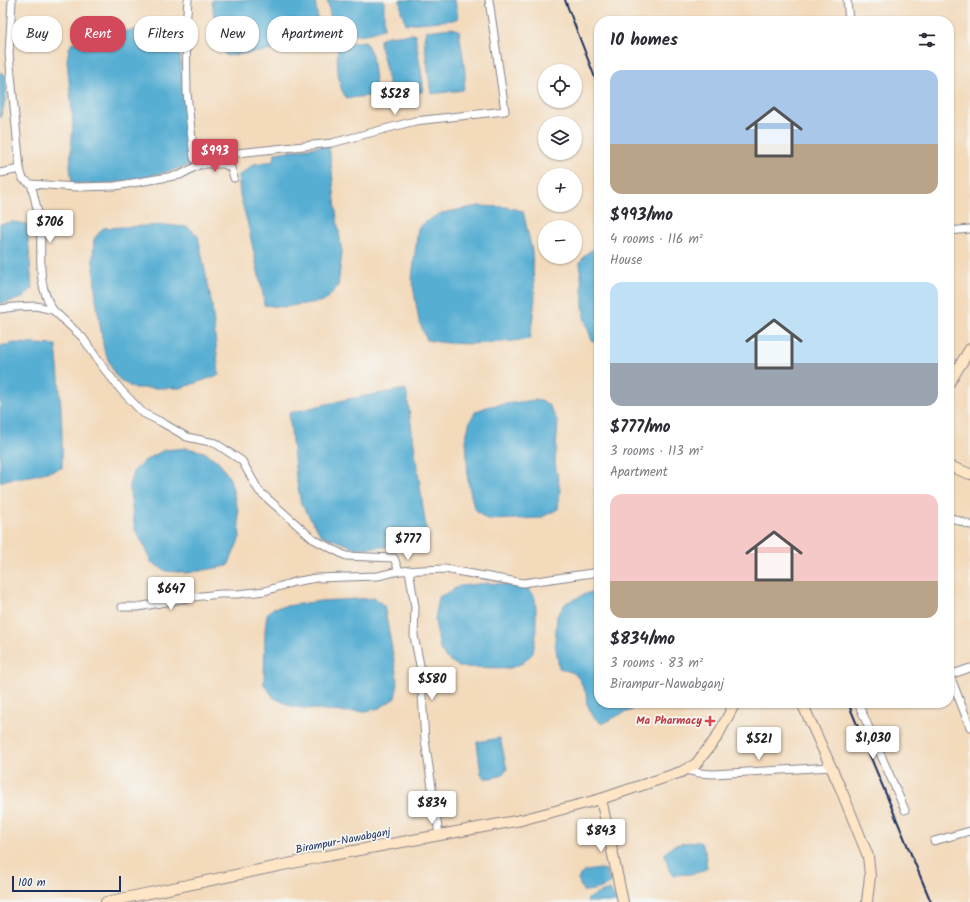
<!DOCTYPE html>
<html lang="en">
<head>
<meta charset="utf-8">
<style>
	:root { --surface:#fff; --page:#f7f7f7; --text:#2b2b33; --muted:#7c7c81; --accent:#d1495b }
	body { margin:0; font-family:Kalam,sans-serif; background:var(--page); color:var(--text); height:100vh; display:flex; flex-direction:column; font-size:15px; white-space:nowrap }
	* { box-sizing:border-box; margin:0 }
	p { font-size:13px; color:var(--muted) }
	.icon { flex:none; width:22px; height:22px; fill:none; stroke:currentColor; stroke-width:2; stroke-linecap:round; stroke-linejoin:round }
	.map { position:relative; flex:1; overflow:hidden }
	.sheet { position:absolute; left:594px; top:16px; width:360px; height:692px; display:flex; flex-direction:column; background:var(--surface); border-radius:16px; box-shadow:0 1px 3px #0004 }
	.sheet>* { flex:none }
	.hud { position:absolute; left:12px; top:16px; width:380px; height:36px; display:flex; gap:8px }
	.buttons { position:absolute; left:538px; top:64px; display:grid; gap:8px }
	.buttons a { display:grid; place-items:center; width:44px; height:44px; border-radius:50%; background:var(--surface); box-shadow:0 1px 3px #0004; font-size:20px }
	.scale { position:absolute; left:12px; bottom:10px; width:109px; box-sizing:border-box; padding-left:4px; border:2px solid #1b2f5e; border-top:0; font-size:11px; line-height:14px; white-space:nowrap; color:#1b2f5e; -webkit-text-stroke:3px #f6f6f2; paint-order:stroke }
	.price { position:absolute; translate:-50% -34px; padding:0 9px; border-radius:4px; background:#fff; color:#222; font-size:13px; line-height:26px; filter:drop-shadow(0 1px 2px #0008) }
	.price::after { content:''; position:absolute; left:50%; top:24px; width:12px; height:9px; margin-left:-6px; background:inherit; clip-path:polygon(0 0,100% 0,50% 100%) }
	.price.current { background:var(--accent); color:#fff }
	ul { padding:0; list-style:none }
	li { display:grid; align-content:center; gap:8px; height:212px; padding:0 16px }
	li span { display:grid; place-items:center; height:124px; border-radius:12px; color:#555 }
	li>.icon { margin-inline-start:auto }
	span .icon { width:72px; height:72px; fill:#fffc; stroke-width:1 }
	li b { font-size:17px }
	h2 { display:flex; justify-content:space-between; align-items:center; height:48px; padding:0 16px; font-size:17px }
	.chip { padding:0 14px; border-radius:16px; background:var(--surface); box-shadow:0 1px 3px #0004; font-size:14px; line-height:36px }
	.chip.current { background:var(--accent); color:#fff }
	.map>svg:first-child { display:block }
</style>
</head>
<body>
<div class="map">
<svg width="970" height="902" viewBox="0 0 970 902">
	<rect width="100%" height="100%" fill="#f6f6f2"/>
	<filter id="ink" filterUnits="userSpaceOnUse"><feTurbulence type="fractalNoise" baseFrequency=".025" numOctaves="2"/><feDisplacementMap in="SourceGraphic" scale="8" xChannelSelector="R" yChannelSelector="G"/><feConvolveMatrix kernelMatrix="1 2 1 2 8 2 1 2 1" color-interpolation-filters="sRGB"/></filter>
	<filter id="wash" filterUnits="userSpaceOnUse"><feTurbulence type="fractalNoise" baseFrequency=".012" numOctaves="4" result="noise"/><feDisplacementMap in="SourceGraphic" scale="16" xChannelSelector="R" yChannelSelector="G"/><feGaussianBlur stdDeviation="0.9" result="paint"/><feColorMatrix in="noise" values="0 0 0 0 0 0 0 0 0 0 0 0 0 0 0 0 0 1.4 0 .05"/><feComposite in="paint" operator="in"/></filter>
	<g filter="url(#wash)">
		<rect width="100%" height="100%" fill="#f3dabb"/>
		<g fill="#56aed3" stroke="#386e98">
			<path d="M212 0H315L321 40 290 48 226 56C217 39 214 19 212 0Z"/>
			<path d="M327 0H384V28C369 36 351 36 334 33Z"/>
			<polygon points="400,0 455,0 458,18 453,20 406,24 401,11"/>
			<path d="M160 26 177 31 192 165C153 175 113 188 72 183L70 167 73 122 67 60 69 49 72 43 127 31Z"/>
			<path d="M451 28 459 30C460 45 469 77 463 90L431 94 424 39 426 31Z"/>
			<path d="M415 34 423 83 422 92C411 93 401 95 391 90 387 82 387 74 385 65 383 56 380 49 380 39 390 34 404 35 415 34Z"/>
			<path d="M365 41 372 55 376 90 371 96 347 98C338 91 336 60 338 49L351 43Z"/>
			<path d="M0 72 6 75C8 90 5 105 0 118Z"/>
			<polygon points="329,145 337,219 342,252 338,286 325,301 283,307 264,305 263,294 247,221 240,195 238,176 254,164 274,161 275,153"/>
			<path d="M479 206 506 207 523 211 532 251 535 299 530 339C497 343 461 347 427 340L419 321 412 279 418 228 430 219 442 213Z"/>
			<polygon points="13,222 27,224 32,288 23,298 0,304 0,224"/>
			<polygon points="165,225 188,227 198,236 212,305 219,375 181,388 133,388 119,379 115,375 104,350 96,299 93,260 94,239 103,228"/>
			<polygon points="599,246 599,344 592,341 584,317 580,262 587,253"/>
			<path d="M15 343 56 345C60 386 63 427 62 468L23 478 9 479 0 482V346Z"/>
			<polygon points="406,389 428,542 410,546 356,548 321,535 301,504 296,477 289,413 348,399"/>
			<polygon points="535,400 544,402 549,405 558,422 555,463 560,490 558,509 540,518 489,520 482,516 474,508 468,482 466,437 470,421 476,411 490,406"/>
			<polygon points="187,448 204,452 219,462 230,479 238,510 240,537 228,566 187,573 166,571 151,562 145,547 135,530 129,486 133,472 144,461 164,450"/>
			<polygon points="488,583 514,585 528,588 535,598 536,610 536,635 533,653 523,663 510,668 459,667 445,657 440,649 435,620 439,597 460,586"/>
			<polygon points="599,591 599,703 638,703 632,710 619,715 602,724 593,716 587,704 586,693 579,679 574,673 559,668 555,642 557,616 566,603 588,593"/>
			<polygon points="375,598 384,606 391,643 398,684 395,698 380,708 366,711 342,712 294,707 274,698 264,684 265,631 267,614 273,608 320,601"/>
			<path d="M500 738 507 769C501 777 495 778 485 778L481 774 477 742Z"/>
			<path d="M696 841 701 843 705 851 707 868C698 875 685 874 674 875 667 869 667 862 665 853L674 845Z"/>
			<path d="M600 869 606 870 610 883C603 889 591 891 583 891L578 880 580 875 586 871Z"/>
			<polygon points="610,890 613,895 617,902 587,902 588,899 597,894"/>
		</g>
	</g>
	<g filter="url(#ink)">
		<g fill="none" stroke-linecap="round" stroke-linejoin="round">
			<g stroke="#87848c" stroke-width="9">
				<g id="street">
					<polyline points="12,0 9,54 20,169"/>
					<polyline points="847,0 849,21"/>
					<polyline points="205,164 224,164 231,168 234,178"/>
					<polyline points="203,165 218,155 332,143 415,121 505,111 489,0"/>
					<polyline points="0,173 20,169 23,179 31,184 77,187 115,186 180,175 199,165 194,158 187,93 186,26 188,0"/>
					<path d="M31 184C34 196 39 214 40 226 43 257 35 281 53 310"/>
					<polyline points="949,231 970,229"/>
					<polyline points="0,309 14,307 36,306 53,310 83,338 102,366 121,390 143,413 161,422 187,437 215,443 242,461 259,491 313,539 346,556 394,558 399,571"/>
					<polyline points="949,517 970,525"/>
					<polyline points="409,570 415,607 414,636 420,665 425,740 439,835"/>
					<polyline points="122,607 138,607 193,597 220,594 237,594 265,591 294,582 316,578 378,576 399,571 445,569 523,583 599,572"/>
					<polyline points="949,673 970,727"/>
					<polyline points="950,675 970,668"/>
					<polyline points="858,703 905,810"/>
					<polyline points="686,770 699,773 713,774 831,767"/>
					<polyline points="934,841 970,831"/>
				</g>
			</g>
			<g stroke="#87848c" stroke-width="12">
				<g id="secondary">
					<polyline points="949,383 970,349"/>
					<polyline points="949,466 970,474"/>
					<polyline points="802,703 840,787 868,856 870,876 867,902"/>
					<polyline points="601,799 623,902"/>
					<polyline points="106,902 321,857 521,820 601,799 681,772 696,764 717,737 735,703"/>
				</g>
			</g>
			<use href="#street" stroke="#fff" stroke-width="7"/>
			<use href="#secondary" stroke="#fde5c5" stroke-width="10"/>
			<g stroke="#1b2f5e" stroke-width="2">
				<polyline points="565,0 599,88"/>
				<polyline points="848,703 931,902"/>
			</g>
		</g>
	</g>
	<path fill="#e0444e" stroke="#f6f6f2" stroke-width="1.5" d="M708 715h4v4h4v4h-4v4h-4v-4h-4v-4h4z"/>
	<g text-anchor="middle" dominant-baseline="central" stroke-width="3.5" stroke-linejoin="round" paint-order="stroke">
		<g font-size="11" font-weight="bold" fill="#be3a42" stroke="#f6f6f2" text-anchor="end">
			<text x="702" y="721">Ma Pharmacy</text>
		</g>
		<g font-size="11" fill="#1b2f5e" stroke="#f6f6f2">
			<text transform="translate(343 841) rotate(-11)">Birampur-Nawabganj</text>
		</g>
	</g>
</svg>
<div class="buttons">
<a><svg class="icon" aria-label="locate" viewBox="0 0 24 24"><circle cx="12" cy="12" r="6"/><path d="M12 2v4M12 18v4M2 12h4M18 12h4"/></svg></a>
<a><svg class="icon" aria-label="layers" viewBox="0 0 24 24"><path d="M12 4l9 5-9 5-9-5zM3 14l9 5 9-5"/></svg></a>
<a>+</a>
<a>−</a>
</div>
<div class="scale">100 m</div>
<b class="price" style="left:395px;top:116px">$528</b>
<b class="price current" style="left:215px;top:173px">$993</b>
<b class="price" style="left:50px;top:244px">$706</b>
<b class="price" style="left:408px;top:561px">$777</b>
<b class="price" style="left:171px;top:611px">$647</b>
<b class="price" style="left:432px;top:701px">$580</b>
<b class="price" style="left:873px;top:760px">$1,030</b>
<b class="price" style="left:759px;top:761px">$521</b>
<b class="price" style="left:432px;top:825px">$834</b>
<b class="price" style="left:601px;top:853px">$843</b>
<div class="hud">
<a class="chip">Buy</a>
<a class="chip current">Rent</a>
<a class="chip">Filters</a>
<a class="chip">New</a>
<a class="chip">Apartment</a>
</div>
<section class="sheet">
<h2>10 homes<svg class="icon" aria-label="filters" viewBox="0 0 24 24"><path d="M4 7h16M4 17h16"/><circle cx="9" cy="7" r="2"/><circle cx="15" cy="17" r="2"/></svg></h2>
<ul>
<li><span style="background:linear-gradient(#a9c7e8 60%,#b9a48a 0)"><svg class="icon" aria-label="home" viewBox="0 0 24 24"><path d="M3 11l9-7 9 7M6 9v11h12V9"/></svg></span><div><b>$993/mo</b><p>4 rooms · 116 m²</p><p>House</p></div></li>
<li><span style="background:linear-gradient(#bfe0f5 65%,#9aa5b1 0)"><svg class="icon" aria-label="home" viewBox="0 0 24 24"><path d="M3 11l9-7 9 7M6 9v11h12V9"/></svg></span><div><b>$777/mo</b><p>3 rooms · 113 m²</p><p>Apartment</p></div></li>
<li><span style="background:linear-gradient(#f6c9c9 70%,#b9a48a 0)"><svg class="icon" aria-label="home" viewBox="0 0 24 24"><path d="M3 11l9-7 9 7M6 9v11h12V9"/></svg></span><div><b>$834/mo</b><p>3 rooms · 83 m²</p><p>Birampur-Nawabganj</p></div></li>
</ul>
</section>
</div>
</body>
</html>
